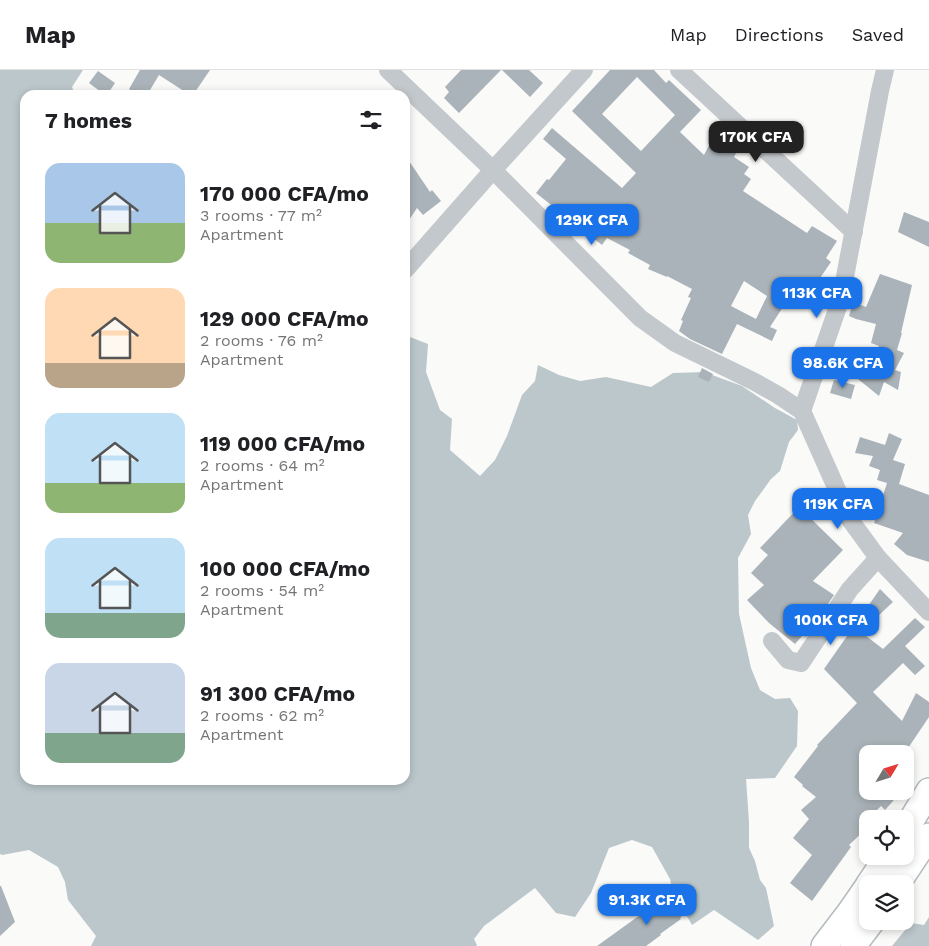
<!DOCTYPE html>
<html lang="en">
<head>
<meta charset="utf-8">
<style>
	:root { --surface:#fff; --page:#f2f2f2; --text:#202124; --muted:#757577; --line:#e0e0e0; --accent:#1a73e8 }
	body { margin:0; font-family:"Work Sans",sans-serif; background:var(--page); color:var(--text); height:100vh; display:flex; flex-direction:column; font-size:19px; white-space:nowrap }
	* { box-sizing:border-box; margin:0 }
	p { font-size:16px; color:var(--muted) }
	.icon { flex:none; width:28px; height:28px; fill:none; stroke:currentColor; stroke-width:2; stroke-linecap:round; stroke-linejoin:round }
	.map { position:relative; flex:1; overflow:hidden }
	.side { position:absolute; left:20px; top:20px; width:390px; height:695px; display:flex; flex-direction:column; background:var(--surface); border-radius:15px; box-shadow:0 2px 8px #0003 }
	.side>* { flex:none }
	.needle { width:32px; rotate:52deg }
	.controls { position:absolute; left:859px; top:675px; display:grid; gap:10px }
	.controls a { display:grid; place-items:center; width:55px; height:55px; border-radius:10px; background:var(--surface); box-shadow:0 2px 8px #0003; font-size:25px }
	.price { position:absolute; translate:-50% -42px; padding:0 11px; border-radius:10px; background:var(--accent); color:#fff; font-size:16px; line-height:32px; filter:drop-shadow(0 1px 2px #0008) }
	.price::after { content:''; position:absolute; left:50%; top:30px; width:15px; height:11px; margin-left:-8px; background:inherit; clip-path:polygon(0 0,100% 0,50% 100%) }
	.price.on { background:#222; color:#fff }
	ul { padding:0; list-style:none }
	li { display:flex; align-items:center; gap:15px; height:125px; padding:0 25px }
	li span { display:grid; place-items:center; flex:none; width:140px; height:100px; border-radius:15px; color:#555 }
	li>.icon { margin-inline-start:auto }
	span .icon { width:60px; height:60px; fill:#fffc; stroke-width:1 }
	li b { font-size:21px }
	h2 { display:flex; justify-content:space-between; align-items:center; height:60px; padding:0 25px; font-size:21px }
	header { display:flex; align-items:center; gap:30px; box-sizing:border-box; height:70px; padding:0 25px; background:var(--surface); border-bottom:1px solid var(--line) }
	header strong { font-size:24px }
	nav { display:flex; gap:28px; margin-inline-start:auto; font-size:18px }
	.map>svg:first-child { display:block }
</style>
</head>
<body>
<header>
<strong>Map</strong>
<nav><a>Map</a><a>Directions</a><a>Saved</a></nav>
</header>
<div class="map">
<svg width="929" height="876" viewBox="0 0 929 876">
	<rect width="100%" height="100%" fill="#fafaf8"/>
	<g fill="#bbc7cb">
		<polygon points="0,0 83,0 72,17 75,25 25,25 25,710 405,710 405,265 428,274 426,302 440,340 452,349 450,380 480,406 495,390 507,366 522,325 535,311 538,295 559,305 580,311 606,307 651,317 673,303 704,302 742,316 775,338 797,350 798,360 789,372 780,401 771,409 755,431 748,445 751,464 738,488 739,544 751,598 760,620 775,629 790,628 798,641 797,676 775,708 746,709 749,752 749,778 755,791 760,810 766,818 774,856 758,870 714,840 692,855 673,822 670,809 652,777 632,770 609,778 591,823 575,847 556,843 535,818 484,856 474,869 477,875 476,876 91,876 96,866 68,830 65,812 58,797 29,780 2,785 0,784"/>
		<polygon points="929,847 929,876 892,876 911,853 924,855"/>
	</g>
	<g fill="#aab3b9" fill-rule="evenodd">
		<polygon points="140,0 210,0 193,25 190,25 159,5 147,25 138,25 129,19"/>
		<polygon points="461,0 501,0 459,43 444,28 449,22 445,17"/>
		<polygon points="502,0 529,0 543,13 530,27"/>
		<path d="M610 0H654L666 13 669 10 701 40 680 62 704 85 717 60 741 73 734 87 749 97 744 104 751 109 743 121 807 163 812 156 837 171 826 188 831 192 816 214 819 215 812 229 794 220 770 257 777 260 772 271 737 254 722 284 690 269 679 261 683 251 681 250 691 228 688 227 692 219 667 206V207L648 199 650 195 628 183 630 180 607 168 602 175 536 123 547 109 549 110 566 89 543 69 552 58 622 118 636 103 572 41ZM637 7 675 45 641 81 602 44ZM744 211 767 226 756 249 731 236Z"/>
		<polygon points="98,1 115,13 107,25 105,25 89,13"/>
		<polygon points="405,85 430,122 432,120 441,131 423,145 417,138 405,156"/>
		<polygon points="904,142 929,152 929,177 898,162"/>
		<polygon points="880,204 912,215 901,263 902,263 897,280 904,283 895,300 901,302 898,320 884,312 879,326 853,305 879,276 871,273 876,254 856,249 849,246 853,232 866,237"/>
		<polygon points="702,298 713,304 709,312 698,307"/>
		<polygon points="834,310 855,315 851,329 830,323"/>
		<polygon points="889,363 902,369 893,390 905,394 899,414 929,425 929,492 907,485 894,474 903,463 874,453 887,413 877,410 880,400 869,396 873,386 855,383 860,367 885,375"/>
		<polygon points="799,437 843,480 813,511 834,525 806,567 803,565 795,574 769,553 747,530 764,515 751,503 768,485 760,478"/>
		<polygon points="880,519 893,532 861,562 883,579 915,548 925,557 905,576 925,596 915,605 903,593 873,622 902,651 916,623 929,632 929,647 904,684 868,684 868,721 902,721 885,740 881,736 868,749 868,757 849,775 851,777 812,831 790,813 812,785 793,768 809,749 801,740 816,727 802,716 803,715 794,707 818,676 817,675 857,633 824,599"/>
		<polygon points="0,816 1,816 15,852 0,866"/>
		<polygon points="669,826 683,845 680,848 681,849 660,864 661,865 646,876 597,876 665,827 666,829"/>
	</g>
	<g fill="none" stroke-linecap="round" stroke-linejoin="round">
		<g stroke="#b3babf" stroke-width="28">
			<g id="secondary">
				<polyline points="905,761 929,721"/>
				<polyline points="869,814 888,786"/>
				<polyline points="897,814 929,766"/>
				<polyline points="824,876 850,842 868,816"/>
				<polyline points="853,876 872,851"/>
			</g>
		</g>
		<g stroke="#c3c8cc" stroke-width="18">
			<polyline points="388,0 493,100 640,248 675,273 753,311 778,325 802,341 851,451 878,488 929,542"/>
			<polyline points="679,0 854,162"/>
			<polyline points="405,200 493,100 584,0"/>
			<polyline points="802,341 841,228 880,21 885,0"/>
			<polyline points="772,571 788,590 801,593 850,519 878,488"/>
		</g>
		<use href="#secondary" stroke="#fff" stroke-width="25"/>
	</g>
</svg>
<div class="controls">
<a><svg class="needle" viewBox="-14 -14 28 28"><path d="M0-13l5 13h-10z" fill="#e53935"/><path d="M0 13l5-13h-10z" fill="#757577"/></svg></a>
<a><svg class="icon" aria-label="locate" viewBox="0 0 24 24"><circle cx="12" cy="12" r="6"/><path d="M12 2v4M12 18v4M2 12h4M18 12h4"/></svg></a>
<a><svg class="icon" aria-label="layers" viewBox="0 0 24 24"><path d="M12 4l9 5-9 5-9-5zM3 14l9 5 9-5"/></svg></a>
</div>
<b class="price on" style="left:756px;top:93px">170K CFA</b>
<b class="price" style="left:592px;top:176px">129K CFA</b>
<b class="price" style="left:817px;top:249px">113K CFA</b>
<b class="price" style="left:843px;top:319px">98.6K CFA</b>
<b class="price" style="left:838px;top:460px">119K CFA</b>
<b class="price" style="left:831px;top:576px">100K CFA</b>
<b class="price" style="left:647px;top:856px">91.3K CFA</b>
<section class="side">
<h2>7 homes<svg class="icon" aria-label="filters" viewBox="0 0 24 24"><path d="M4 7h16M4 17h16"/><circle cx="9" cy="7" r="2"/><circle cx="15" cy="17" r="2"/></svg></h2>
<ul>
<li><span style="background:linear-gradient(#a9c7e8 60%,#8fb573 0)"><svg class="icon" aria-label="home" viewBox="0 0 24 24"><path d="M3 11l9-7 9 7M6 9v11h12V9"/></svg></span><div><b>170 000 CFA/mo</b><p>3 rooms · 77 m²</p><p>Apartment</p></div></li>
<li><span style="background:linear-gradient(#ffd9b3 75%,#b9a48a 0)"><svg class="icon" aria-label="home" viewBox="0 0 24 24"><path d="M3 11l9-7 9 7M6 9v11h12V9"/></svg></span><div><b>129 000 CFA/mo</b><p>2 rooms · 76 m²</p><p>Apartment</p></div></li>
<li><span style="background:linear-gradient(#bfe0f5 70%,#8fb573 0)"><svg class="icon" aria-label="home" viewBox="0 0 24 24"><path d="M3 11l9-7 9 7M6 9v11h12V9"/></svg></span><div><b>119 000 CFA/mo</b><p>2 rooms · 64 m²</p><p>Apartment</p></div></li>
<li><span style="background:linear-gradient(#bfe0f5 75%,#7fa58c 0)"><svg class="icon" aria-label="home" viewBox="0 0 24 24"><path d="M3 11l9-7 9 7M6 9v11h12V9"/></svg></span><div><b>100 000 CFA/mo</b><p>2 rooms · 54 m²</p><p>Apartment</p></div></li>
<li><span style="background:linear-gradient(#c9d6e8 70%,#7fa58c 0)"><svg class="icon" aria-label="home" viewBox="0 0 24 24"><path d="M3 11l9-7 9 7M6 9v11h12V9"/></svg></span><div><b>91 300 CFA/mo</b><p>2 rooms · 62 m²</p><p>Apartment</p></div></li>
</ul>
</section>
</div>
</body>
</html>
